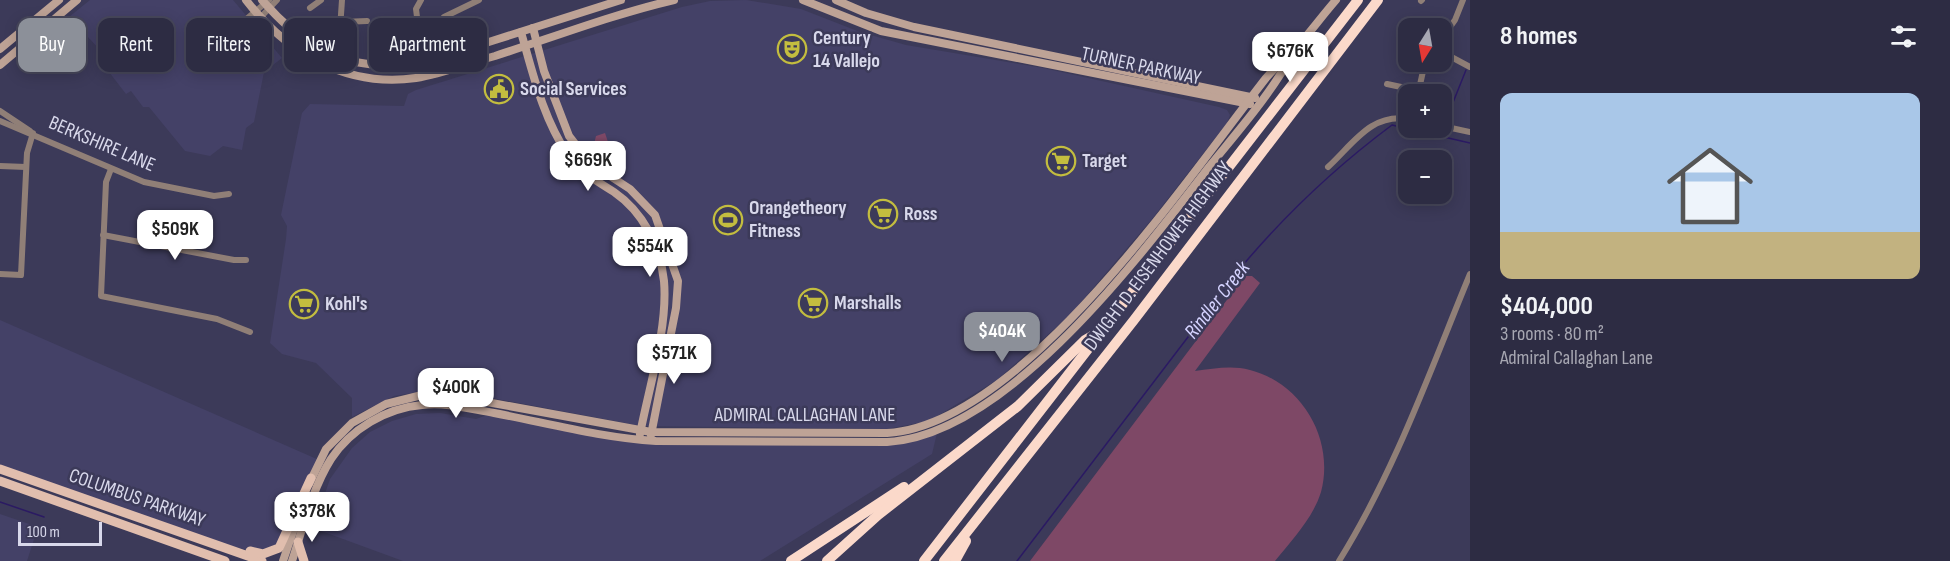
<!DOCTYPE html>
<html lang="en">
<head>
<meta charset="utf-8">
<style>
	:root { --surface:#2d2c43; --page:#39384e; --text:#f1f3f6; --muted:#a7a7b2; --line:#48485c; --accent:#8c9099 }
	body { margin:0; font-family:"Sofia Sans Condensed",sans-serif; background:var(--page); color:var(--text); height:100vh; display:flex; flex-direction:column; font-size:22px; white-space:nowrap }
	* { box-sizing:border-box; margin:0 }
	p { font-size:20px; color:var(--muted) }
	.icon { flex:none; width:33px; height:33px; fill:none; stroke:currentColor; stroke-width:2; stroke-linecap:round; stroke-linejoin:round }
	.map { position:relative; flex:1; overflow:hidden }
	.drawer { display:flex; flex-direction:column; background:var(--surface); width:480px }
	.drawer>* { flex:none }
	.hud { position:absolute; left:18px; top:18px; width:570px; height:54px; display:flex; gap:12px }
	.needle { width:39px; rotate:191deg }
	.fabs { position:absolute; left:1398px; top:18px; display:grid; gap:12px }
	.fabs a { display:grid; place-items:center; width:54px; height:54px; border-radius:12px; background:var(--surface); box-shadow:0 3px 15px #0003,0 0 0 2px var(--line); font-size:30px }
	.scale { position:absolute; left:18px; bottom:15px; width:84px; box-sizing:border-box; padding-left:6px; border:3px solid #d8d8eb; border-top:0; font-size:16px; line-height:21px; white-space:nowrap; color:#d8d8eb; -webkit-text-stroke:4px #3c3a59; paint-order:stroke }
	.price { position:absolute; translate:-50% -51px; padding:0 14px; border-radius:12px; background:#fff; color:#222; font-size:20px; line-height:39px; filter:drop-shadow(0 2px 3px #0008) }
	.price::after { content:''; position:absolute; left:50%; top:36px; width:18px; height:14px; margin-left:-9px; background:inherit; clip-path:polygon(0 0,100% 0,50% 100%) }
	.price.current { background:var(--accent); color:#fff }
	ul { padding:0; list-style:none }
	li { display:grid; align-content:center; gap:12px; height:318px; padding:0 30px }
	li span { display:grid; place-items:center; height:186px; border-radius:12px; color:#555 }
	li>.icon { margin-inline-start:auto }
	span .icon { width:108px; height:108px; fill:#fffc; stroke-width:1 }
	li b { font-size:26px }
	h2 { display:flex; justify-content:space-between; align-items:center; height:72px; padding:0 30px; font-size:26px }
	.tag { padding:0 21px; border-radius:12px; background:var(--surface); box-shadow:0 3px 15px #0003,0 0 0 2px var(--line); font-size:21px; line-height:54px }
	.tag.current { background:var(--accent); color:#fff }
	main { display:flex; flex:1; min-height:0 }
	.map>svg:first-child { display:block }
</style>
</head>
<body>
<main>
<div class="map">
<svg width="1470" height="561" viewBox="0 0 1470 561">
	<rect width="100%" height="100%" fill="#3c3a59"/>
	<g fill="#444167">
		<polygon points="90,0 233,0 282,58 264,72 254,122 246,128 242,150 223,146 210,156 185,151 149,107 143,107 131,91 126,94 109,72 103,53 69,17"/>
		<polygon points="746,0 801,9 860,32 906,45 1043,68 1219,107 1227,110 1230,115 1227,123 1152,219 1071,314 997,380 929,421 887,429 641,426 460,392 431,390 394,396 352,417 352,398 316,363 282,354 270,343 286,239 287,226 281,215 302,113 310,104 404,106 408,94 416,90 557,46 682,7 710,1"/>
		<polygon points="0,320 319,460 279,548 247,550 192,536 0,469"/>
		<polygon points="440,413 476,419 490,414 644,442 895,443 917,440 937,433 932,454 760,561 403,561 313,528 330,479 352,448 370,432 392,421 416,414"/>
		<polygon points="0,514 38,527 27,561 0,561"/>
	</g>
	<g fill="#7e4866">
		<polygon points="605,133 616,166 609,166 606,158 593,148 596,136"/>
		<path d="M1245 276H1252L1260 283 1195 371C1213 369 1231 365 1250 370 1302 383 1335 440 1321 492 1313 518 1292 540 1275 561H1030Z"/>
	</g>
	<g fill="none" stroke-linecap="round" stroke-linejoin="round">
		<g stroke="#2b1a63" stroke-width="1.5">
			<polyline points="1446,120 1466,70"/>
			<polyline points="1442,137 1444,130"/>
			<polyline points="0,502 44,517"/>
			<path d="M1017 561 1243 265C1287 213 1337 166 1392 125L1470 143"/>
		</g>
		<g stroke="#907f77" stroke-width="6">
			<polyline points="421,0 416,9 417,17 436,73"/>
			<polyline points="1421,1 1422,0"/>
			<polyline points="310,8 321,0"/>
			<polyline points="444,17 479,0"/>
			<polyline points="342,22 367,21"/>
			<polyline points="340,29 342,0"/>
			<polyline points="1442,38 1455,20 1463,0"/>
			<polyline points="1442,52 1470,67"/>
			<polyline points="204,55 269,0"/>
			<polyline points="209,60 260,18 277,0"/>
			<polyline points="1387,84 1434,94"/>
			<polyline points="1418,94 1425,62"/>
			<polyline points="1442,96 1449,97"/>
			<polyline points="0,111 30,131"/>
			<polyline points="0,121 144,182 214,196 229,194"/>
			<polyline points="1442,126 1470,132"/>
			<polyline points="0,166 26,167"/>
			<path d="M1328 167C1353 144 1371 113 1408 119"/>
			<polyline points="111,169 106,182 101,296 217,319 250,332"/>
			<polyline points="103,235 234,260 246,260"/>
			<polyline points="0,274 21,275 27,153 33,133"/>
			<path d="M1339 561C1395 471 1430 371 1470 274"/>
		</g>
		<g stroke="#bea396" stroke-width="8">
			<path d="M246 0C287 53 346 88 416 78 442 74 469 63 495 56 554 37 614 14 674 0"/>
			<path d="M262 0C337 86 397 72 495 40 537 27 579 13 621 0"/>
			<polyline points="803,0 881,31 1250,104"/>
			<polyline points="836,0 866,13 914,27 1255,98"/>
			<polyline points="533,28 544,71 569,136 590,163 630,189 655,215 678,281 676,308 651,435"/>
			<path d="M521 32C533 74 543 118 568 155 580 172 597 181 614 192 643 212 660 245 664 281 668 328 649 387 640 434"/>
			<polyline points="0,49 59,0"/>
			<polyline points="0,65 77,0"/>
			<path d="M309 484 326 449 352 423 386 404 422 395 459 397 651 432 887 433C1022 425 1187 179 1266 78 1276 66 1288 57 1298 46 1311 31 1323 15 1336 0"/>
			<polyline points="283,561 301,508"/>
			<path d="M292 561C303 528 312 489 331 459 351 429 386 408 422 405 446 402 470 409 494 413 547 423 602 438 656 441L887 442C1007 435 1140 256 1209 167 1238 131 1271 94 1293 53"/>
		</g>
		<g stroke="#e1beae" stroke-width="9">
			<polyline points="0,469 262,561"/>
			<polyline points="0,481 225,561"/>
			<polyline points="298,542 304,561"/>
			<polyline points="250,551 263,554 279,548 311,478"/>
		</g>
		<g stroke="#fbd9ca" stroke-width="10">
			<polyline points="791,561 904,487"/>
			<polyline points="827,561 878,515 1018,406 1085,340 1097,333"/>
			<polyline points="924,561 1358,0"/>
			<polyline points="944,561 1134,320 1378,0"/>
			<polyline points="955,561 966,541"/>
		</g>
	</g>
	<defs>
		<g id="theatre-ring" transform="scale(1.5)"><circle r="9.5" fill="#3c3a59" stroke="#c3bd3f" stroke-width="1.5"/><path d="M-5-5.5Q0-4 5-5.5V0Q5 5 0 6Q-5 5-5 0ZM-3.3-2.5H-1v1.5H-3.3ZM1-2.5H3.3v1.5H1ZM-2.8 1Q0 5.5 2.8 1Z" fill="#c3bd3f"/></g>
		<g id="civic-ring" transform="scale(1.5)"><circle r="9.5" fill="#3c3a59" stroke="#c3bd3f" stroke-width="1.5"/><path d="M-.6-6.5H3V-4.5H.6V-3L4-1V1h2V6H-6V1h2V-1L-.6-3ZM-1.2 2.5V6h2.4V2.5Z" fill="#c3bd3f"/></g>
		<g id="supermarket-ring" transform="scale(1.5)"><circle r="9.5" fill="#3c3a59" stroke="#c3bd3f" stroke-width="1.5"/><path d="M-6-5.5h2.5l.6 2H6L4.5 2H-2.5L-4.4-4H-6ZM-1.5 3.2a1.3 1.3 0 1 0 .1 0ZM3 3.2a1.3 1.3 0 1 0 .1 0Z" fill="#c3bd3f"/></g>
		<g id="stadium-ring" transform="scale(1.5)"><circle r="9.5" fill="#3c3a59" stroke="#c3bd3f" stroke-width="1.5"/><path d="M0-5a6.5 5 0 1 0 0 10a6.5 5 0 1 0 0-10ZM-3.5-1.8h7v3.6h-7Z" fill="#c3bd3f"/></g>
	</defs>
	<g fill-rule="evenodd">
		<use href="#theatre-ring" x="792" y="49"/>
		<use href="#civic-ring" x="499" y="89"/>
		<use href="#supermarket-ring" x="1061" y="161"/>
		<use href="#supermarket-ring" x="883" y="214"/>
		<use href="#stadium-ring" x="728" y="220"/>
		<use href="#supermarket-ring" x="813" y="303"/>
		<use href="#supermarket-ring" x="304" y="304"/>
	</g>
	<g text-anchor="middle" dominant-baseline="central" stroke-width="5" stroke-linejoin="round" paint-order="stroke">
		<g font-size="20" font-weight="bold" fill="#d8d8eb" stroke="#3c3a59" text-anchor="start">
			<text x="813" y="38">Century<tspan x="813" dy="23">14 Vallejo</tspan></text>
			<text x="520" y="89">Social Services</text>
			<text x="1082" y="161">Target</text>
			<text x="749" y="208">Orangetheory<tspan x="749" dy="23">Fitness</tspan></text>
			<text x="904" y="214">Ross</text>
			<text x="834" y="303">Marshalls</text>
			<text x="325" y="304">Kohl's</text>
		</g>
		<g font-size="20" fill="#d8d8eb" stroke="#3c3a59">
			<text transform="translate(1141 66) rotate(12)">TURNER PARKWAY</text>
			<text transform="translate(102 144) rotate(23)">BERKSHIRE LANE</text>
			<text transform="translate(1158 256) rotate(-53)">DWIGHT D. EISENHOWER HIGHWAY</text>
			<text x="805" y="415">ADMIRAL CALLAGHAN LANE</text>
			<text transform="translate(137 498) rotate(19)">COLUMBUS PARKWAY</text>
		</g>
		<g font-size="21" font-style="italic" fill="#d4d2fe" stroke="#3c3a59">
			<text transform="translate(1217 300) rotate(-52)">Rindler Creek</text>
		</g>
	</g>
</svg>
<div class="fabs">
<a><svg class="needle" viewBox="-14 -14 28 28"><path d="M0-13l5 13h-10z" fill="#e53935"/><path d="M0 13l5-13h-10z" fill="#a7a7b2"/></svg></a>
<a>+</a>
<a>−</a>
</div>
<div class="scale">100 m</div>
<b class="price" style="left:1290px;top:83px">$676K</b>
<b class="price" style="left:588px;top:192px">$669K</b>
<b class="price" style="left:175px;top:261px">$509K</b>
<b class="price" style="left:650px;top:278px">$554K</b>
<b class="price current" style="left:1002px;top:363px">$404K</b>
<b class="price" style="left:674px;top:385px">$571K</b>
<b class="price" style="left:456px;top:419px">$400K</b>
<b class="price" style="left:312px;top:543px">$378K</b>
<div class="hud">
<a class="tag current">Buy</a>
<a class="tag">Rent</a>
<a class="tag">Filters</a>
<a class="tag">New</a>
<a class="tag">Apartment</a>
</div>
</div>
<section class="drawer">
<h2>8 homes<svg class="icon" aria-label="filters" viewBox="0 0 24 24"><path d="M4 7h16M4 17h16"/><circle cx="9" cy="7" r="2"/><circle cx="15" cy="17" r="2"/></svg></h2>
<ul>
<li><span style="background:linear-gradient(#a9c7e8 75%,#c2b280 0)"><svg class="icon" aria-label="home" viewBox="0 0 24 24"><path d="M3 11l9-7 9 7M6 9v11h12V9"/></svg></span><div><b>$404,000</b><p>3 rooms · 80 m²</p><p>Admiral Callaghan Lane</p></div></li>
</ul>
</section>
</main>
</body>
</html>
